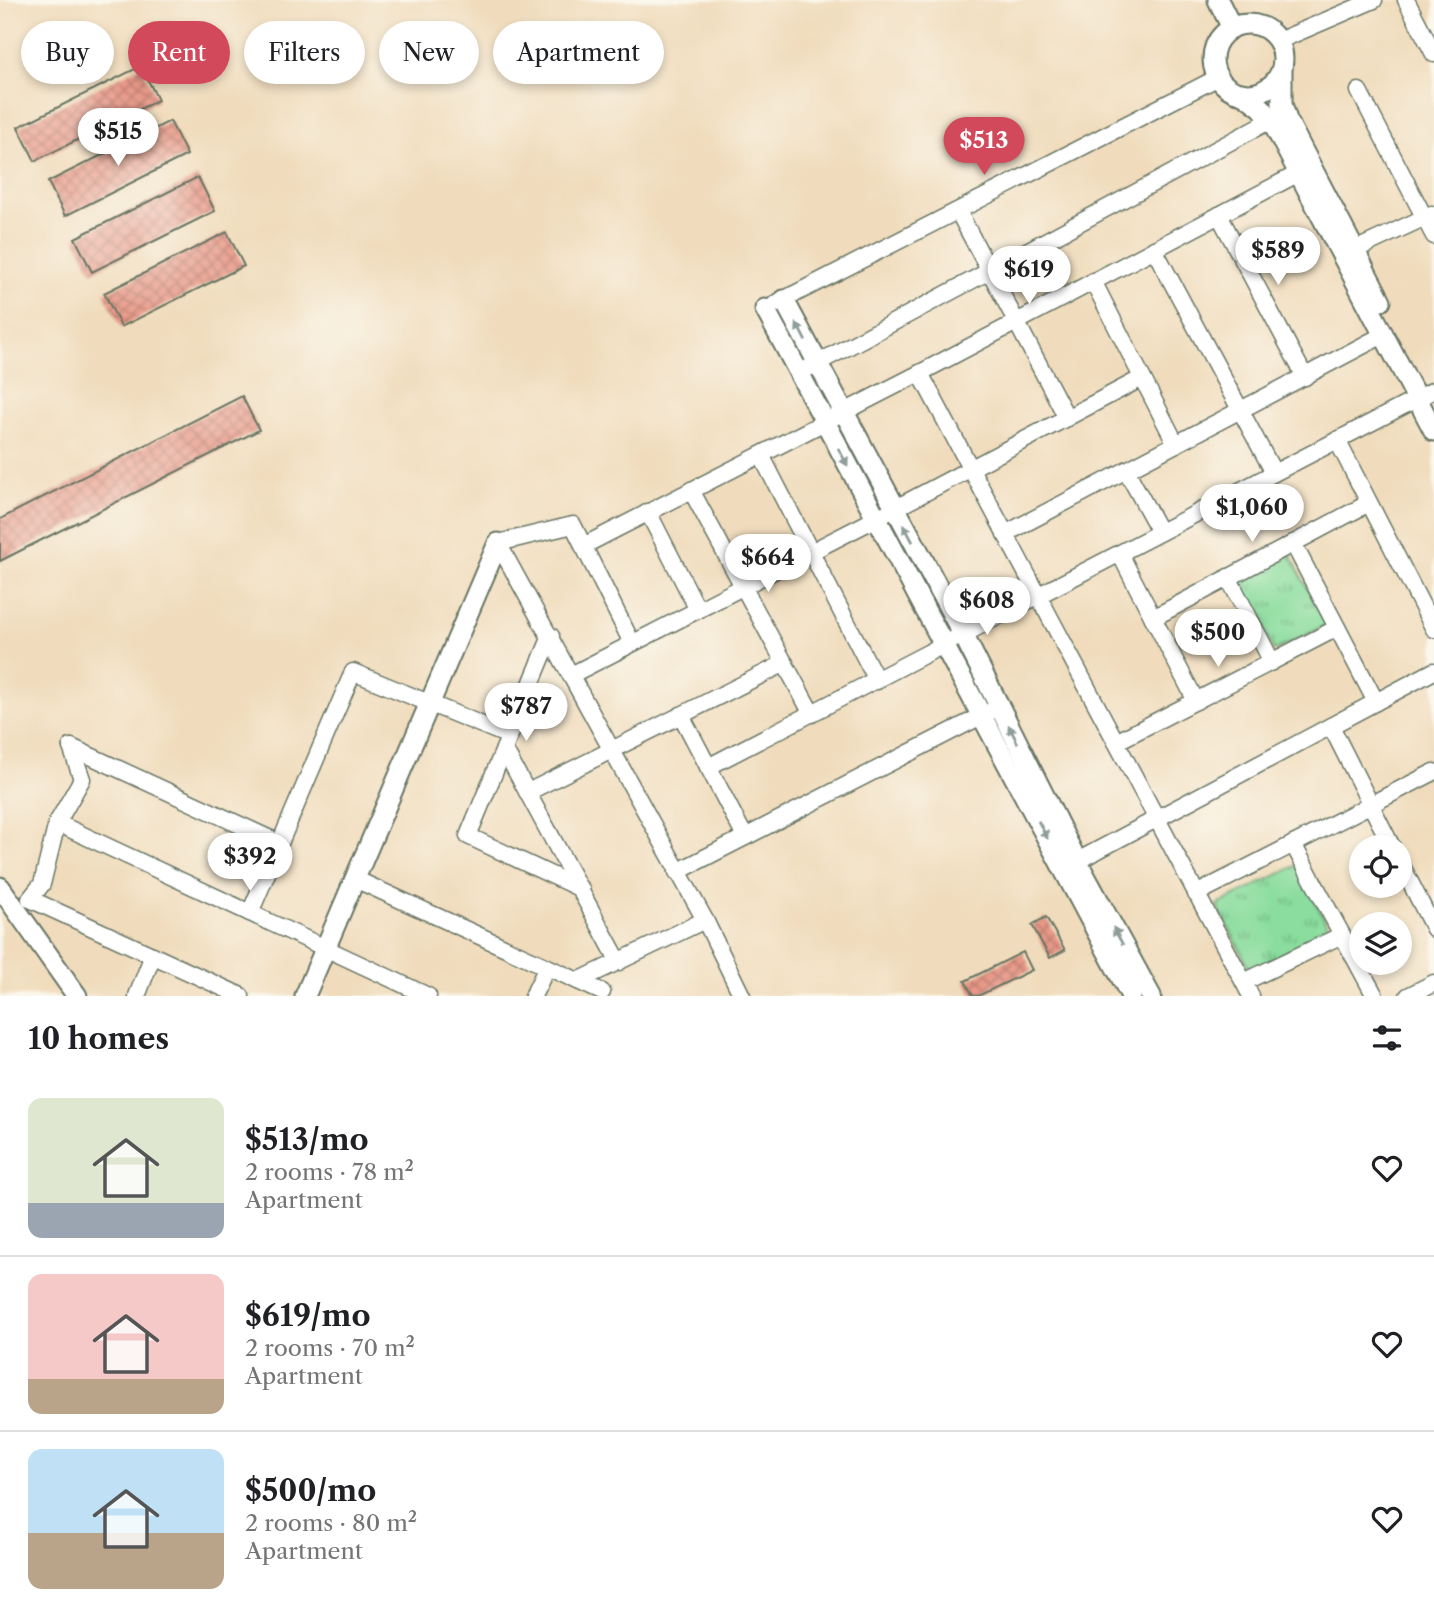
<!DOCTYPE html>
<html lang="en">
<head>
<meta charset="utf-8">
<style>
	:root { --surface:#fff; --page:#f6f6f6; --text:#202124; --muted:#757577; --line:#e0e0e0; --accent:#d1495b }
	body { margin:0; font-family:"Libre Caslon Text",serif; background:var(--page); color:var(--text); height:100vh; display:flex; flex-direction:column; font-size:26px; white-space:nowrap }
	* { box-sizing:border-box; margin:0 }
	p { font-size:23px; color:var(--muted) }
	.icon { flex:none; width:38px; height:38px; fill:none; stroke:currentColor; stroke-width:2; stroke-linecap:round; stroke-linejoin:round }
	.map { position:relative; height:996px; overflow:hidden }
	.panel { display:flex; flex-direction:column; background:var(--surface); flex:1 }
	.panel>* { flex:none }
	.guide { position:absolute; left:21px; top:21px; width:700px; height:63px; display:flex; gap:14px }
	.buttons { position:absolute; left:1349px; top:835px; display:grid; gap:14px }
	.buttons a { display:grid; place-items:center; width:63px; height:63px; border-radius:50%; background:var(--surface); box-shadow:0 4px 10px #0003; font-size:35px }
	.price { position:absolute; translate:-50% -60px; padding:0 16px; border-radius:24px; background:#fff; color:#222; font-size:23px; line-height:46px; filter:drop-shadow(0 2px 4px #0008) }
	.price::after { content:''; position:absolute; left:50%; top:42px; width:21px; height:16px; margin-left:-10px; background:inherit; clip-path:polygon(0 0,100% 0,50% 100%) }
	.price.on { background:var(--accent); color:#fff }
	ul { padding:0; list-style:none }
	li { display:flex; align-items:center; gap:21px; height:175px; padding:0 28px }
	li+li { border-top:2px solid var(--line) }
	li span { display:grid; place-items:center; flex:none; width:196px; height:140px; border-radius:14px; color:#555 }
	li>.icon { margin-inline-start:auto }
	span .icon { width:84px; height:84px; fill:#fffc; stroke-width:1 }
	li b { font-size:30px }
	h2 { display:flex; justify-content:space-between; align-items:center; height:84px; padding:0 28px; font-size:30px }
	.chip { padding:0 24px; border-radius:32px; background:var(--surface); box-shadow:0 4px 10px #0003; font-size:24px; line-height:63px }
	.chip.on { background:var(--accent); color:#fff }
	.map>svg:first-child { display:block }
</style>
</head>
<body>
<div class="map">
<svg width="1434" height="996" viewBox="0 0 1434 996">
	<defs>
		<pattern id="park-tufts" width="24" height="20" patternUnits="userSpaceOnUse" patternTransform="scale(1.75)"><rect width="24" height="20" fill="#8add9e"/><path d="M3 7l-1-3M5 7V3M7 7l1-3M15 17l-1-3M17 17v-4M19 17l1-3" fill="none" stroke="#70b482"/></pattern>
		<pattern id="building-cross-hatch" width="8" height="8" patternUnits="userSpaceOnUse" patternTransform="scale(1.75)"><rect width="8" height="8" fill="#e89887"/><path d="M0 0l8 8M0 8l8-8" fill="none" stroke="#bb7d6f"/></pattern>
	</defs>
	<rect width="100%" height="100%" fill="#fbf7ec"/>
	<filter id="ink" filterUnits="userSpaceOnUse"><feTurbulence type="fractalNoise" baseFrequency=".0143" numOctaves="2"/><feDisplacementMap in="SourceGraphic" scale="14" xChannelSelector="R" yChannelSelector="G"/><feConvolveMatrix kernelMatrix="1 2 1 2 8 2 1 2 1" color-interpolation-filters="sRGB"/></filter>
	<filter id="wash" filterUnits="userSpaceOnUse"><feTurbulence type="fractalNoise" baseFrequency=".00686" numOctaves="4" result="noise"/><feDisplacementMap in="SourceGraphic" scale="28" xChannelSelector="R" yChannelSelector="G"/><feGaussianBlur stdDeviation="1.57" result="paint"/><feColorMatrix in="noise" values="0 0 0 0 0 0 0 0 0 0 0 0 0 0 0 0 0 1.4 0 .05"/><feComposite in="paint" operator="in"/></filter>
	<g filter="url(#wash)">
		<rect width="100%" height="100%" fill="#f0dcbc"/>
		<g fill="url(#park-tufts)" stroke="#548d69" stroke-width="2">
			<polygon points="1290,554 1326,625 1274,651 1238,580"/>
			<polygon points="1297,865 1330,930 1250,970 1217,905"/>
		</g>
		<g id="blocks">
			<g fill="url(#building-cross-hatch)">
				<polygon points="141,66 158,100 35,161 18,127"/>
				<polygon points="170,121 187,155 65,216 48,182"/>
				<polygon points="198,177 215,211 92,272 75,238"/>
				<polygon points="227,232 244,266 121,327 104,293"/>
				<polygon points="242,396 259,430 0,561 0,519"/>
				<polygon points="1046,917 1065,950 1050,958 1032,925"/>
				<polygon points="1023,952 1032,970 978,996 973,996 965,981"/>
			</g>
		</g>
	</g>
	<g filter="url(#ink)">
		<use href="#blocks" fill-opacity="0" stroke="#687564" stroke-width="2"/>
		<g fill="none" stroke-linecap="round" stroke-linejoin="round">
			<g stroke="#687564" stroke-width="19">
				<g id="minor">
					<polyline points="1406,0 1434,54"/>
					<polyline points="1278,41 1374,0"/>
					<polyline points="1359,91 1434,236"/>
					<polyline points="958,211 1067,418"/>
					<polyline points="1219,215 1305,377"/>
					<polyline points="1154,249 1274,473"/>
					<polyline points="1344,255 1432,214"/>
					<polyline points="1093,281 1176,444"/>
					<polyline points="775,304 1219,77"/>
					<polyline points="799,373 1271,120"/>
					<polyline points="920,373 1251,996"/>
					<polyline points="1337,440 1434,629"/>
					<polyline points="761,455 877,681"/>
					<polyline points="1126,470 1160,532"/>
					<polyline points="691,490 812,714"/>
					<polyline points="648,512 698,610"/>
					<polyline points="1005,534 1383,335"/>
					<polyline points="1293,543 1376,702"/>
					<polyline points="583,546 920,373 1299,173"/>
					<polyline points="1120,554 1196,701"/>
					<polyline points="1228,577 1272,662"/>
					<polyline points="1153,618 1369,503"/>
					<polyline points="551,636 468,836 581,889"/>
					<polyline points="632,643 573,525 498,543 705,920 742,996"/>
					<polyline points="571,675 875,519 1142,378"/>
					<polyline points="681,715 745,837"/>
					<polyline points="1331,726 1392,847"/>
					<polyline points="1116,742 1337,628"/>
					<polyline points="71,747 82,779 57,823 42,884 30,899 241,996"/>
					<polyline points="71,747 279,843"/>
					<polyline points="504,749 619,962"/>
					<polyline points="708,767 1434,390"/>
					<polyline points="528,792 785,663"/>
					<polyline points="57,823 428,996"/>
					<polyline points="1293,844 1375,996"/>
					<polyline points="1400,862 1434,929"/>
					<polyline points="1068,866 1434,671"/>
					<polyline points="677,872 991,711"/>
					<polyline points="355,879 602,992"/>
					<polyline points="1196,894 1434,772"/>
					<polyline points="250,913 353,672 509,736"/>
					<polyline points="578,981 705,920"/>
					<polyline points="1244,982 1342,935"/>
					<polyline points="137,996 153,955"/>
					<polyline points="533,996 547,967"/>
					<polyline points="1408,996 1434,983"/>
				</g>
			</g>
			<g stroke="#687564" stroke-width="23">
				<g id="tertiary">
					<polyline points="1218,0 1232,28"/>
					<circle cx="1248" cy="59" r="35"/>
					<polyline points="1282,69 1282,104 1287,120 1381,301"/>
					<polyline points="1242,93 1262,108 1271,120 1434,431"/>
					<polyline points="784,300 964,636 1077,861 1151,996"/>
					<polyline points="765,309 1131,996"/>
					<polyline points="0,887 77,996"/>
					<polyline points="305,996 498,543"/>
				</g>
			</g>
			<use href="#minor" stroke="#fff" stroke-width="16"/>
			<use href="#tertiary" stroke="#fff" stroke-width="19"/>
		</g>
		<defs><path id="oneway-solid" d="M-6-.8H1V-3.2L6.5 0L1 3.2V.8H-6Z" transform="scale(1.75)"/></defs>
		<g fill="#8f9e9a">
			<use href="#oneway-solid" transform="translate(801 332) rotate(-117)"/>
			<use href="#oneway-solid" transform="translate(843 457) rotate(62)"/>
			<use href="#oneway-solid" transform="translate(908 533) rotate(-118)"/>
			<use href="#oneway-solid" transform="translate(1013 734) rotate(-117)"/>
			<use href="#oneway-solid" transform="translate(1043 830) rotate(62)"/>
			<use href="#oneway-solid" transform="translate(1118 936) rotate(-119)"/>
		</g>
	</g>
</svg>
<div class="buttons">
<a><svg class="icon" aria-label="locate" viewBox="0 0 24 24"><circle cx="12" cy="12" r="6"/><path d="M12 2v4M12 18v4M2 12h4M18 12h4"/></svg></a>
<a><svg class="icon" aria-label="layers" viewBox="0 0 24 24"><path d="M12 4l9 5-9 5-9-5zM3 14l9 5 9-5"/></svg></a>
</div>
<b class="price" style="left:118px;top:168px">$515</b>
<b class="price on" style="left:984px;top:177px">$513</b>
<b class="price" style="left:1278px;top:287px">$589</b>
<b class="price" style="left:1029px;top:306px">$619</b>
<b class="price" style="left:1252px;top:544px">$1,060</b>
<b class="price" style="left:768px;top:594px">$664</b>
<b class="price" style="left:987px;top:637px">$608</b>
<b class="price" style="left:1218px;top:669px">$500</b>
<b class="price" style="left:526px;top:743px">$787</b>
<b class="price" style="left:250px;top:893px">$392</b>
<div class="guide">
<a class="chip">Buy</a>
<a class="chip on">Rent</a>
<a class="chip">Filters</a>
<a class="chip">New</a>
<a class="chip">Apartment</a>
</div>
</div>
<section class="panel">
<h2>10 homes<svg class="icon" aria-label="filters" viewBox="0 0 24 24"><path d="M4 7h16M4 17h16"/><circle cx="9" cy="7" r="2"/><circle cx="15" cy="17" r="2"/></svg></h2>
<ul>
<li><span style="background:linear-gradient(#dfe7d0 75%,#9aa5b1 0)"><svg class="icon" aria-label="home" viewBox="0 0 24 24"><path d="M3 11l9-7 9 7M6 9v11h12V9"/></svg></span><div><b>$513/mo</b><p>2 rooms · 78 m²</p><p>Apartment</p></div><svg class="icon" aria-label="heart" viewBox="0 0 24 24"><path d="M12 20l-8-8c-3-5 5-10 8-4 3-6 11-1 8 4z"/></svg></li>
<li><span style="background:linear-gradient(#f6c9c9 75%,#b9a48a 0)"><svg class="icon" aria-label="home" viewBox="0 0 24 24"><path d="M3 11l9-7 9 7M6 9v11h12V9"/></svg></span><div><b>$619/mo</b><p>2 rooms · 70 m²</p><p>Apartment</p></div><svg class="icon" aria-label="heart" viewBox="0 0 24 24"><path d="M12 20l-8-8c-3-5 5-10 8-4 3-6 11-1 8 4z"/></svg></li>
<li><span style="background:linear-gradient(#bfe0f5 60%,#b9a48a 0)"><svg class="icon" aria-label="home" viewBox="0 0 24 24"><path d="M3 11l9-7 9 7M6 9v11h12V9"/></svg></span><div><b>$500/mo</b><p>2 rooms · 80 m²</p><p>Apartment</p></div><svg class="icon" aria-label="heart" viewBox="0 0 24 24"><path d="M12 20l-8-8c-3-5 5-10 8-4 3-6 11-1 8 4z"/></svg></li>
</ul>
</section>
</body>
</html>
